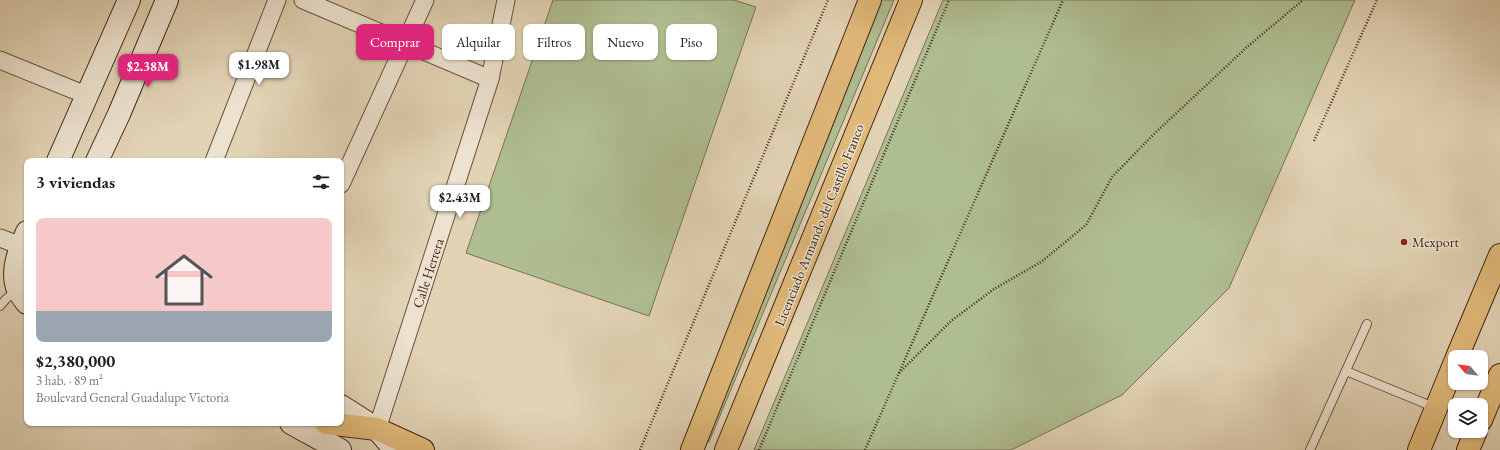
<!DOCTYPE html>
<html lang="es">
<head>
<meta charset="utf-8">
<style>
	:root { --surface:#fff; --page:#f2f2f2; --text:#202124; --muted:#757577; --line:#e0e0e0; --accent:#db2777 }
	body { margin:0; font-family:"EB Garamond",serif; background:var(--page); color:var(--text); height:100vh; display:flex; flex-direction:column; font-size:15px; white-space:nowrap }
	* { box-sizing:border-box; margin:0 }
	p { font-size:13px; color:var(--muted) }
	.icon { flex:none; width:22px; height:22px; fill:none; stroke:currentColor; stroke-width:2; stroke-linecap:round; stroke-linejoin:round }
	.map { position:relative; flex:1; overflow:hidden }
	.sheet { position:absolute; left:24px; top:158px; width:320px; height:268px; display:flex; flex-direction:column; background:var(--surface); border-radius:8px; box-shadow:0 1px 3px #0004 }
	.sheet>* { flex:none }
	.banner { position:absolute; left:356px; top:24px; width:380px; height:36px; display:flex; gap:8px }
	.needle { width:26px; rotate:298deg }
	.buttons { position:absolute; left:1448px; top:350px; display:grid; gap:8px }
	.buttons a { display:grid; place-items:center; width:40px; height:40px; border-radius:8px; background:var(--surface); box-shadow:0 1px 3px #0004; font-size:20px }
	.price { position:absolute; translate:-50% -34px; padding:0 9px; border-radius:8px; background:#fff; color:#222; font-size:13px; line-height:26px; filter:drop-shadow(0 1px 2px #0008) }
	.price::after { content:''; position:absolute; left:50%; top:24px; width:12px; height:9px; margin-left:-6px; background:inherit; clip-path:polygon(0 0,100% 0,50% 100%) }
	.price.current { background:var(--accent); color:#fff }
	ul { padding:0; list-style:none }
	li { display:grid; align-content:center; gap:8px; height:212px; padding:0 12px }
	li+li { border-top:1px solid var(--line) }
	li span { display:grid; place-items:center; height:124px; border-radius:8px; color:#555 }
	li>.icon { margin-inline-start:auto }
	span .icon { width:72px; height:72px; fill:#fffc; stroke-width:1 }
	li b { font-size:17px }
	h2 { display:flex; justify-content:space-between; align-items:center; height:48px; padding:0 12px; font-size:17px }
	.pill { padding:0 14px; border-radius:8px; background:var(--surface); box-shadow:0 1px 3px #0004; font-size:14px; line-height:36px }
	.pill.current { background:var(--accent); color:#fff }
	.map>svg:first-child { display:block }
</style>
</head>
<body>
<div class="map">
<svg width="1500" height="450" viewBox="0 0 1500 450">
	<rect width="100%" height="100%" fill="#e2d3b5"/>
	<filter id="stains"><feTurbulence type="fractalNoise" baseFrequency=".005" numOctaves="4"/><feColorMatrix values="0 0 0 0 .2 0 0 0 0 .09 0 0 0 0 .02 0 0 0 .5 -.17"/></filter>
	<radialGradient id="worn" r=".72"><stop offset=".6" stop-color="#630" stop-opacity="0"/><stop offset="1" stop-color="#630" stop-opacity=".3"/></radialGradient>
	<g fill="#afbe91" stroke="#797254">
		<polygon points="553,0 734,0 756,7 649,316 466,253"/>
		<polygon points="881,0 894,0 709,442 702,441"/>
		<polygon points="943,0 1355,0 1229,288 1122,395 1011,450 754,450"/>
	</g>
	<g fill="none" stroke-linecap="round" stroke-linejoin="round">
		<g stroke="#6b523e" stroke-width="10">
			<g id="service">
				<polyline points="0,306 6,299 17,290"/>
				<polyline points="1346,371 1436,408"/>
				<polyline points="1310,450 1367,324"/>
			</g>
		</g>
		<g stroke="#6b523e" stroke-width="19">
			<g id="minor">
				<polyline points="303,0 490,79"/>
				<polyline points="0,60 86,95"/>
				<polyline points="214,161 277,0"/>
				<polyline points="341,184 425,0"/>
				<polyline points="0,238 21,246"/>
				<polyline points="377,429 490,79 506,0"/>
			</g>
		</g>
		<g stroke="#432716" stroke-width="24">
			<g id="secondary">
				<polyline points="58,161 129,0"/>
				<polyline points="97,161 119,114 167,0"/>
				<path d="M27 232C20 249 10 271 18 290 20 294 24 299 27 303"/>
				<polyline points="341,406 377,429 395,450"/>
				<polyline points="291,423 340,450"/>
			</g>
		</g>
		<g stroke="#432716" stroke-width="24">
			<g id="primary">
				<polyline points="1457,357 1500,255"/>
				<polyline points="1481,420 1500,375"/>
				<polyline points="326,423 377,429 423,450"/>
				<polyline points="692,450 870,0"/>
				<polyline points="726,450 911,0"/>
				<polyline points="1419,450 1455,362"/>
				<polyline points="1468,450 1476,431"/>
			</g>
		</g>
		<g stroke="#432716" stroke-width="2.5" stroke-dasharray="1 2" stroke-linecap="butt">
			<polyline points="1314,141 1377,0"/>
			<polyline points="899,373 951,321 994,289 1041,262 1086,225 1112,177 1153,135 1247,47 1303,0"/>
			<polyline points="640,450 828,0"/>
			<polyline points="759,450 949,0"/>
			<polyline points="865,450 1063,0"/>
		</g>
		<use href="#service" stroke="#ece2cf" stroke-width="8"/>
		<use href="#minor" stroke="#ece2cf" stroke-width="17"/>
		<use href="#secondary" stroke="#ece2cf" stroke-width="22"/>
		<use href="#primary" stroke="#e1ba7a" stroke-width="22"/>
	</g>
	<circle fill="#8f2418" stroke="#ece2cf" stroke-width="1.5" cx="1404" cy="242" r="4"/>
	<g text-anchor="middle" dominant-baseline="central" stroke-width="3" stroke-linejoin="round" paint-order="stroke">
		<g font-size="14" fill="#432716" stroke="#ece2cf">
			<text transform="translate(819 225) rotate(-68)">Licenciado Armando del Castillo Franco</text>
			<text transform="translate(428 273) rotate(-72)">Calle Herrera</text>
		</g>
		<g font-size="14" fill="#432716" stroke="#ece2cf" text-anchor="start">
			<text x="1412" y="242">Mexport</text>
		</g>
	</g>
	<rect width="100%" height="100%" filter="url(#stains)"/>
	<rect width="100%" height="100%" fill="url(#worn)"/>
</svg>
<div class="buttons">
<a><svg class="needle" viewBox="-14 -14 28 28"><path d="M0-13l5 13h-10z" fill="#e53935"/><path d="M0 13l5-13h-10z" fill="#757577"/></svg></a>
<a><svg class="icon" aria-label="layers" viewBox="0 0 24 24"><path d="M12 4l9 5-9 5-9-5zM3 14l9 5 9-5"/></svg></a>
</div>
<b class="price" style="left:259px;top:86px">$1.98M</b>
<b class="price current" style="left:148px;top:88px">$2.38M</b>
<b class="price" style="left:460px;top:219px">$2.43M</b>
<div class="banner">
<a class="pill current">Comprar</a>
<a class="pill">Alquilar</a>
<a class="pill">Filtros</a>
<a class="pill">Nuevo</a>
<a class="pill">Piso</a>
</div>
<section class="sheet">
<h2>3 viviendas<svg class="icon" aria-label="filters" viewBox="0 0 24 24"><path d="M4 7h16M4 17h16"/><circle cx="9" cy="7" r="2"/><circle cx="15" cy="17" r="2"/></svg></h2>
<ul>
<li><span style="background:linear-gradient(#f6c9c9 75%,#9aa5b1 0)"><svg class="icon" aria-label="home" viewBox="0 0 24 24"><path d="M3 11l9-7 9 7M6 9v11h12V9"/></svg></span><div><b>$2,380,000</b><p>3 hab. · 89 m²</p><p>Boulevard General Guadalupe Victoria</p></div></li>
</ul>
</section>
</div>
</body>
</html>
